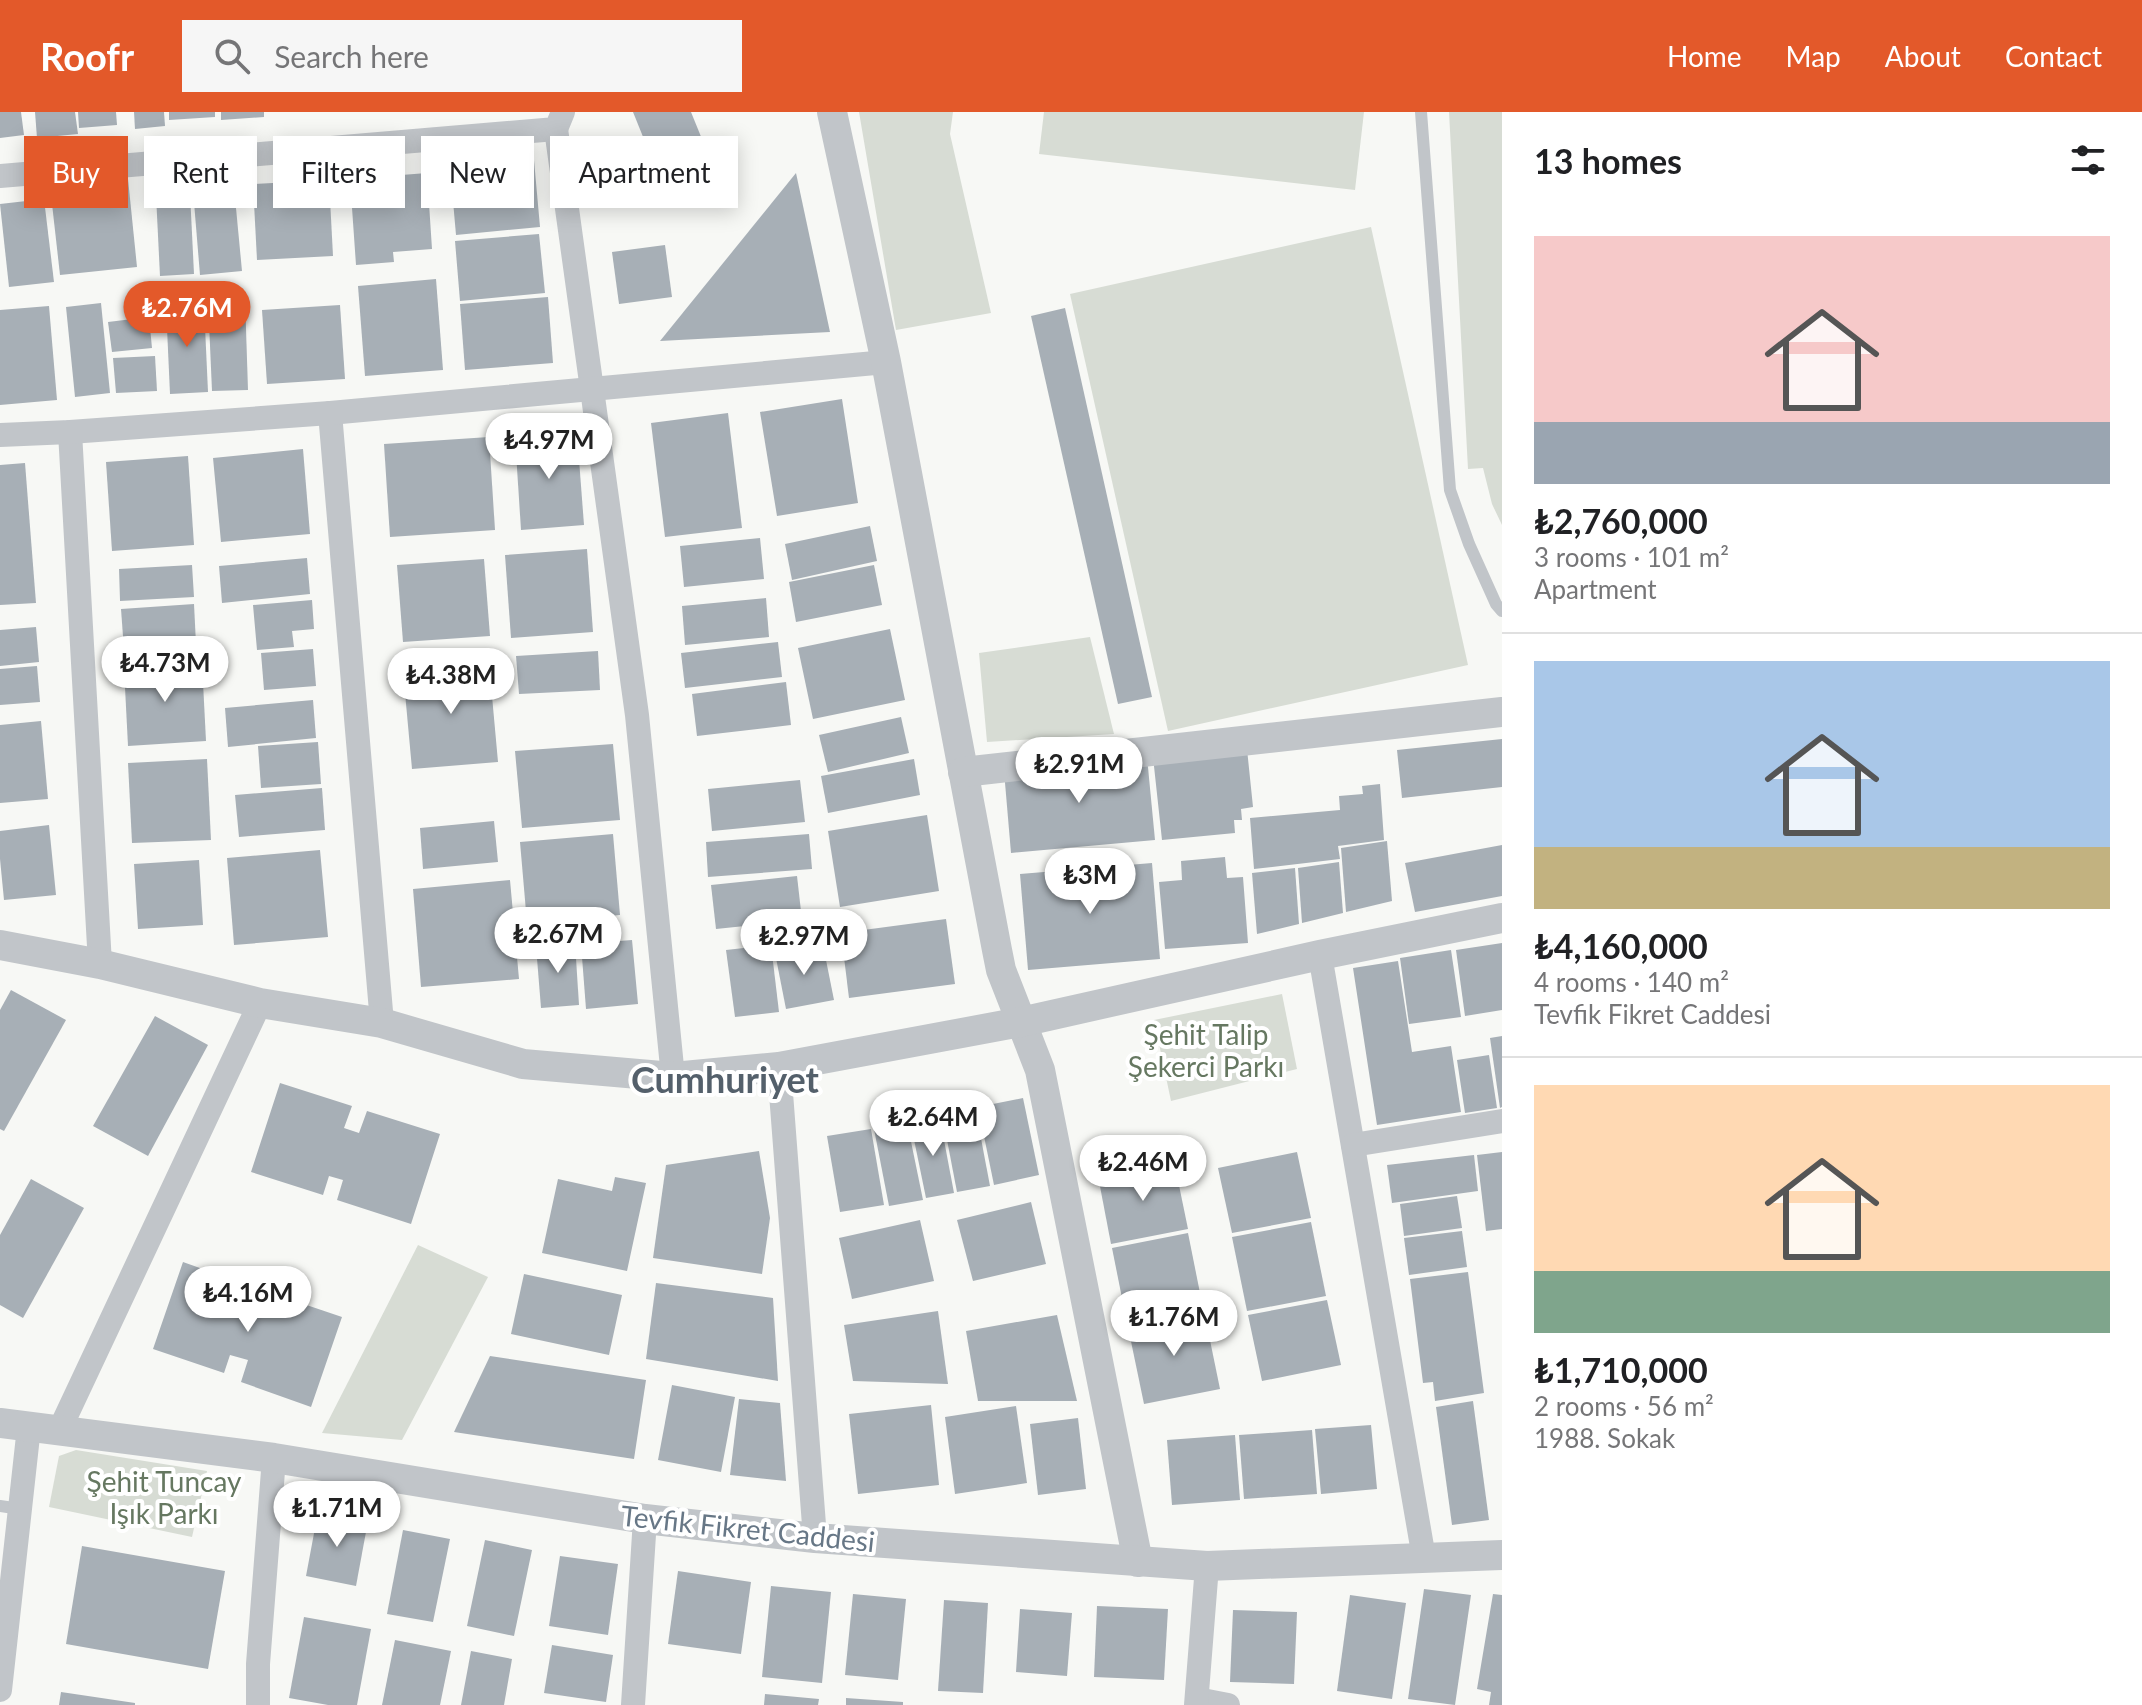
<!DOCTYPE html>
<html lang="en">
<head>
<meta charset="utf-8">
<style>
	:root { --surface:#fff; --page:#f6f6f6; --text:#202124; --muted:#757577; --line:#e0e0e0; --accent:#e3592a }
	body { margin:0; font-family:Lato,sans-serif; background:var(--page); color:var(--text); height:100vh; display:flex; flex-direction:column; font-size:30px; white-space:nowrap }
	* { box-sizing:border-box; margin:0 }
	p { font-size:26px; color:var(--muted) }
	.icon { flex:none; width:44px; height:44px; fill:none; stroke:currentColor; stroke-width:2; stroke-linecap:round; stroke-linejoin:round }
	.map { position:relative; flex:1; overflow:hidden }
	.side { display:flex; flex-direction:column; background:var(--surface); width:640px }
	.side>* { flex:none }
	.guide { position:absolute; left:24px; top:24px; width:760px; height:72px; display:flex; gap:16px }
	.price { position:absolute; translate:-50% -68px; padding:0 18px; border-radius:28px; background:#fff; color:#222; font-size:26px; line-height:52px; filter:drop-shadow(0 2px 4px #0008) }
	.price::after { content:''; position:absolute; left:50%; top:48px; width:24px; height:18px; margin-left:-12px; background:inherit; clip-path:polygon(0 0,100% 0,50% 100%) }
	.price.on { background:var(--accent); color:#fff }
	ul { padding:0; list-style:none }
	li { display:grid; align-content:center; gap:16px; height:424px; padding:0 32px }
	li+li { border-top:2px solid var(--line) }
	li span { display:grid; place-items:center; height:248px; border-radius:0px; color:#555 }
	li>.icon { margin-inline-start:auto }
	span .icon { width:144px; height:144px; fill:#fffc; stroke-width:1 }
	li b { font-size:34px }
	h2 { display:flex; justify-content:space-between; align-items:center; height:96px; padding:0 32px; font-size:34px }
	.pill { padding:0 28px; border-radius:0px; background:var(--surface); box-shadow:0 4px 20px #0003; font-size:28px; line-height:72px }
	.pill.on { background:var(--accent); color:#fff }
	header { display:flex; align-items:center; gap:48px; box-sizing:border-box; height:112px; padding:0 40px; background:var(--accent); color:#fff }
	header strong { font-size:38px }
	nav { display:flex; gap:44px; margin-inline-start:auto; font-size:28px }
	.search { width:560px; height:72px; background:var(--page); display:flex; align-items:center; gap:20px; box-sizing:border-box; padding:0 28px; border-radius:0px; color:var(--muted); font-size:30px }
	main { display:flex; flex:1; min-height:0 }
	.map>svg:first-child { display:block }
</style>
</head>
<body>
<header>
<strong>Roofr</strong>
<div class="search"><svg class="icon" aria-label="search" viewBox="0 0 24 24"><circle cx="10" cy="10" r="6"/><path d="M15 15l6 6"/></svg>Search here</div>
<nav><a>Home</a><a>Map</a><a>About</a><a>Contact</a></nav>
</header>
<main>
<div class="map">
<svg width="1502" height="1593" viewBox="0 0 1502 1593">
	<rect width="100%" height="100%" fill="#f7f8f5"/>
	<g fill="#d7dcd4">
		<polygon points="859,0 953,0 950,22 991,201 896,218"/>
		<polygon points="1044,0 1364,0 1355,78 1039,42"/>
		<polygon points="1449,0 1502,0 1502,413 1492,392 1483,356 1468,357"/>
		<polygon points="1371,115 1468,553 1168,619 1070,182"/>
		<polygon points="1090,525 1114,622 987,630 979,541"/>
		<polygon points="1282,882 1297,957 1171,989 1154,908"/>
		<polygon points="418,1133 488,1165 402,1328 322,1321"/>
		<polygon points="76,1338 207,1359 192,1425 49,1395 59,1344"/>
	</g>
	<g fill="#a7afb6">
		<polygon points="0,0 21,0 24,23 0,26"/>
		<polygon points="35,0 75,0 78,22 37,26"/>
		<polygon points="78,0 116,0 117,13 79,16"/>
		<polygon points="134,0 164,0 165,14 135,17"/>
		<polygon points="169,0 215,0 215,5 169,8"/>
		<polygon points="221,0 264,0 264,5 221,8"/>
		<polygon points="633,0 691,0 706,37 656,57"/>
		<polygon points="534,48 540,115 456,123 450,55"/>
		<polygon points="427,61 432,137 393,140 394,150 356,153 350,67"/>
		<polygon points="796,61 830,220 660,229"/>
		<polygon points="128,67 137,155 60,163 50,74"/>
		<polygon points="329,68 333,144 257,148 253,72"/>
		<polygon points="234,75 242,159 200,163 193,78"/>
		<polygon points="190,81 194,162 160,164 156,83"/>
		<polygon points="44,87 54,170 9,175 0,92"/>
		<polygon points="539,122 545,181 460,189 455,129"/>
		<polygon points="665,133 672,185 619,192 612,140"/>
		<polygon points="436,167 443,258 365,264 358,174"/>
		<polygon points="548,185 553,251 465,258 460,192"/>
		<polygon points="245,186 248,278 212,279 208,188"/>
		<polygon points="101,191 110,281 75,285 66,195"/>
		<polygon points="204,193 208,280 170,282 166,194"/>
		<polygon points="340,193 345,267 267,272 262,198"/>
		<polygon points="49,194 57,288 0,293 0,198"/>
		<polygon points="1065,196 1152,585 1118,592 1031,204"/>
		<polygon points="149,205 152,236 112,240 108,210"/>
		<polygon points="155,244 157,279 116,281 113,246"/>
		<polygon points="842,287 858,391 777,404 760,300"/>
		<polygon points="728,301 742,416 665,425 651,311"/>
		<polygon points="577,321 584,413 521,418 515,325"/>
		<polygon points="489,325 495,418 390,425 384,332"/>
		<polygon points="303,337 310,422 221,430 213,346"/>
		<polygon points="188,344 194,433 112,439 106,350"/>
		<polygon points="25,351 36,491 0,493 0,353"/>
		<polygon points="870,414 877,449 792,468 785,432"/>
		<polygon points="760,426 764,467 684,475 680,434"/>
		<polygon points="587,437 593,520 511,526 505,443"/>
		<polygon points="307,446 310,482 222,491 219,454"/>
		<polygon points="484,447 490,524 403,530 397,453"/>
		<polygon points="192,453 194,485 120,489 119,457"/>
		<polygon points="874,453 882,493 796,510 789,470"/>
		<polygon points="766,486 769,525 685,533 682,494"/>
		<polygon points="312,488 314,517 292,519 294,535 257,538 253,493"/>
		<polygon points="194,492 196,532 124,538 121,497"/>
		<polygon points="36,515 39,550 0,554 0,518"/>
		<polygon points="890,517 905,588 813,607 798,536"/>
		<polygon points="778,530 782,565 685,576 681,541"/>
		<polygon points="313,537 316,574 264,578 261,541"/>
		<polygon points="598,539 600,578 519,582 516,544"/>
		<polygon points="202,551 206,629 128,634 124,556"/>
		<polygon points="489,551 498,650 412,657 403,559"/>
		<polygon points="37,554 40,590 0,593 0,557"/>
		<polygon points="786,570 791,613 697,624 692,582"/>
		<polygon points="313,588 316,626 228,635 225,596"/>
		<polygon points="901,605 909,641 828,660 819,623"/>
		<polygon points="41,609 48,687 0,691 0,613"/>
		<polygon points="1502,627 1502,675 1402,686 1397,638"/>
		<polygon points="318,630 321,672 261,676 258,634"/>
		<polygon points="613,632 620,708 522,716 515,639"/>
		<polygon points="1247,637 1253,695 1241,697 1242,708 1234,708 1235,721 1162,728 1153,645"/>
		<polygon points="1147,645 1155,728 1011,741 1004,659"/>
		<polygon points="207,647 211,728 132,731 128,651"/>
		<polygon points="914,647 920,683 828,701 821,664"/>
		<polygon points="800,668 805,710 712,719 708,677"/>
		<polygon points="1380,672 1384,728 1338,734 1340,747 1254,757 1250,706 1340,698 1339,684 1363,682 1362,674"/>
		<polygon points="322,676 325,718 239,725 235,683"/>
		<polygon points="927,703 939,779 840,795 828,719"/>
		<polygon points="494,709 498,750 423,757 420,716"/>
		<polygon points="49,713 56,783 4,788 0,747 0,719"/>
		<polygon points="613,722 620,803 527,811 520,730"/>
		<polygon points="809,722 812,757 708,765 706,730"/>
		<polygon points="1387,729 1392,789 1346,800 1341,736"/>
		<polygon points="1502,733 1502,784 1415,800 1405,751"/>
		<polygon points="320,738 328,825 234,833 227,746"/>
		<polygon points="1225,745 1227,766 1243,765 1248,831 1165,837 1159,770 1182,768 1181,749"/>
		<polygon points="199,748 203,813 138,817 134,752"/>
		<polygon points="1339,750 1343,801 1302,811 1298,756"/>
		<polygon points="1152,751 1160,847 1028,858 1020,762"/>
		<polygon points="1295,756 1299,812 1257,822 1252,761"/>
		<polygon points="797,764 802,808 716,817 711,773"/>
		<polygon points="510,768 519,867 421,875 413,777"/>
		<polygon points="946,807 955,872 849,886 841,821"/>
		<polygon points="632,828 638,892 586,897 581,832"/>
		<polygon points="575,831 579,893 541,896 536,834"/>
		<polygon points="1502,831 1502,898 1465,904 1456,838"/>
		<polygon points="771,833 779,900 735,905 726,838"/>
		<polygon points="823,833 834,888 786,897 775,841"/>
		<polygon points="1451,838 1461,905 1409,912 1400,846"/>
		<polygon points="1398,849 1412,940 1451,934 1461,1000 1377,1013 1353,856"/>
		<polygon points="11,878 66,908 4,1019 0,1017 0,898"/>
		<polygon points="155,904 208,933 148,1044 93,1014"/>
		<polygon points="1502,924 1502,995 1500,996 1490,926"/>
		<polygon points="1489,943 1497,996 1465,1001 1457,948"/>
		<polygon points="280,971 352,994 344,1016 359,1021 367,999 440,1022 411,1112 337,1088 343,1068 329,1064 323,1083 251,1060"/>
		<polygon points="1023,986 1039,1063 994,1073 978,995"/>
		<polygon points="976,1000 990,1074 957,1080 943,1007"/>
		<polygon points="940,1007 954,1081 926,1086 911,1013"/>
		<polygon points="907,1010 923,1088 889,1094 874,1017"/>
		<polygon points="871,1017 884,1093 840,1100 827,1024"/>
		<polygon points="759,1039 770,1106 762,1162 653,1146 666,1053"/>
		<polygon points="1297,1040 1311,1106 1232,1121 1218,1056"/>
		<polygon points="1502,1040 1502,1117 1486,1119 1477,1043"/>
		<polygon points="1474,1043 1478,1079 1392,1091 1387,1053"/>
		<polygon points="1174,1049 1188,1117 1111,1132 1098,1064"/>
		<polygon points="615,1065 646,1071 627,1159 542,1141 558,1067 612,1079"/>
		<polygon points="31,1067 84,1096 23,1206 0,1193 0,1123"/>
		<polygon points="1457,1084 1462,1116 1404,1124 1400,1092"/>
		<polygon points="1031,1090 1046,1152 973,1169 957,1108"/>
		<polygon points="920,1108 934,1169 852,1187 839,1126"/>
		<polygon points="1311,1110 1326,1184 1247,1199 1232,1125"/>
		<polygon points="1462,1119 1467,1155 1409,1163 1404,1126"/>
		<polygon points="1188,1121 1203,1196 1127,1211 1112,1136"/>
		<polygon points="183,1150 256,1176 249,1197 264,1202 271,1181 342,1205 311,1295 241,1270 248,1248 230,1243 224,1261 153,1237"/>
		<polygon points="1468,1160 1484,1281 1435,1289 1433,1270 1423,1271 1410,1167"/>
		<polygon points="524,1162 622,1183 609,1243 511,1222"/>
		<polygon points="656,1171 773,1186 778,1269 646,1247"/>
		<polygon points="1327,1188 1341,1253 1262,1269 1248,1203"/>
		<polygon points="938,1199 948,1272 853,1269 844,1213"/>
		<polygon points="1204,1199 1220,1277 1144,1292 1128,1215"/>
		<polygon points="1057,1203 1077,1289 978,1289 966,1219"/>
		<polygon points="490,1244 646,1268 634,1347 454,1320"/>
		<polygon points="672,1273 735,1285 721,1360 658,1348"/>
		<polygon points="739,1287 780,1291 786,1369 730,1363"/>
		<polygon points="1473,1289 1489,1408 1452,1413 1436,1295"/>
		<polygon points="931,1293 939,1373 858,1382 849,1302"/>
		<polygon points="1016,1294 1027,1371 955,1382 945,1305"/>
		<polygon points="1078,1306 1086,1377 1038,1383 1030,1312"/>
		<polygon points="1371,1313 1377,1377 1321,1382 1315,1317"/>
		<polygon points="1312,1318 1317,1382 1244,1387 1239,1323"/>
		<polygon points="1235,1323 1240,1388 1172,1393 1167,1328"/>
		<polygon points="318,1400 368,1409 356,1474 306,1464"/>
		<polygon points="403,1418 450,1427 433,1510 387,1502"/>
		<polygon points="485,1428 532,1438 514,1524 467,1514"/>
		<polygon points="82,1434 225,1459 208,1557 66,1532"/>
		<polygon points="560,1444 618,1452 608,1523 549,1514"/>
		<polygon points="678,1459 751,1470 741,1542 668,1532"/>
		<polygon points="771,1474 831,1480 822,1571 762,1565"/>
		<polygon points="1424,1477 1471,1483 1455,1593 1408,1587"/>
		<polygon points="853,1482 906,1487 898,1568 845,1563"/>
		<polygon points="1493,1482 1502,1483 1502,1593 1489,1593 1491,1580 1477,1577"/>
		<polygon points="1350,1483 1406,1491 1392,1587 1337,1579"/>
		<polygon points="944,1488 988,1491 983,1581 938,1579"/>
		<polygon points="1097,1494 1168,1497 1164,1568 1094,1565"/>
		<polygon points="1020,1497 1072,1501 1067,1564 1016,1560"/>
		<polygon points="1233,1498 1297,1500 1294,1572 1230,1570"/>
		<polygon points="304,1505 371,1517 357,1593 328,1593 289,1586"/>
		<polygon points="395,1528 451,1539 440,1593 382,1593"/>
		<polygon points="552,1533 613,1543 606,1590 544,1581"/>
		<polygon points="471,1539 512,1547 504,1593 461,1593"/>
		<polygon points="61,1580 135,1591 135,1593 59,1593"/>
		<polygon points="765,1582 819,1587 818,1593 764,1593"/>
		<polygon points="846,1586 903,1590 903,1593 846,1593"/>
	</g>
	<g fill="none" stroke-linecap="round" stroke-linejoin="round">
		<g stroke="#c1c5c9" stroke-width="12">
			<polyline points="1421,0 1450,378 1469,432 1496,492 1502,499"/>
			<polyline points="0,1394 20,1397"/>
		</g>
		<g stroke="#c1c5c9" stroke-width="24">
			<polyline points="556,17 637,603 673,965"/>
			<polyline points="0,64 556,17 563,0"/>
			<polyline points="330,301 382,911"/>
			<polyline points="70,320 100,852"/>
			<polyline points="0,323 70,320 330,301 886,250"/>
			<polyline points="1320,843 1424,1446"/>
			<polyline points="779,955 815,1426"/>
			<polyline points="1353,1033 1502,1009"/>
			<polyline points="59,1319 260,891"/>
			<polyline points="0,1578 29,1315"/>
			<polyline points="1197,1587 1228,1593"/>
			<polyline points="258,1593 258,1552 274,1346"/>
			<polyline points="633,1593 645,1407"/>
			<polyline points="1196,1593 1207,1454"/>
		</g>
		<g stroke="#c1c5c9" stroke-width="30">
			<polyline points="832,0 886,250 997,838 1001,858 1040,958 1138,1450"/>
			<polyline points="963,660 1502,600"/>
			<polyline points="0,833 100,852 260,891 382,911 523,952 673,965 779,955 1021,910 1320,843 1502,806"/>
			<polyline points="0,1311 274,1346 645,1407 815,1426 1207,1454 1502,1443"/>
		</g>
	</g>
	<g text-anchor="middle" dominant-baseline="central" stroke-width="8" stroke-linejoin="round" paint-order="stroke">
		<g font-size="28" fill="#667861" stroke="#fff">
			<text x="1206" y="922">Şehit Talip<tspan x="1206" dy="32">Şekerci Parkı</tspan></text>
			<text x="164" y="1369">Şehit Tuncay<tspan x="164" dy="32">Işık Parkı</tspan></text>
		</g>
		<g font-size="28" fill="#677786" stroke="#fff">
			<text transform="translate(748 1416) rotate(6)">Tevfik Fikret Caddesi</text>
		</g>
		<g font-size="36" font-weight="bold" fill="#54606b" stroke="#fff">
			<text x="725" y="967">Cumhuriyet</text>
		</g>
	</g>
</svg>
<b class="price on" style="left:187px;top:237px">₺2.76M</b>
<b class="price" style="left:549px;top:369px">₺4.97M</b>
<b class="price" style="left:165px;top:592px">₺4.73M</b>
<b class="price" style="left:451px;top:604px">₺4.38M</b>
<b class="price" style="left:1079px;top:693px">₺2.91M</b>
<b class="price" style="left:1090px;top:804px">₺3M</b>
<b class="price" style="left:558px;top:863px">₺2.67M</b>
<b class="price" style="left:804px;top:865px">₺2.97M</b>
<b class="price" style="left:933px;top:1046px">₺2.64M</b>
<b class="price" style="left:1143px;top:1091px">₺2.46M</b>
<b class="price" style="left:248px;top:1222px">₺4.16M</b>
<b class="price" style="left:1174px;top:1246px">₺1.76M</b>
<b class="price" style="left:337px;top:1437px">₺1.71M</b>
<div class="guide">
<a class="pill on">Buy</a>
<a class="pill">Rent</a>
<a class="pill">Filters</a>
<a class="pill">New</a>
<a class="pill">Apartment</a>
</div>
</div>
<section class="side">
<h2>13 homes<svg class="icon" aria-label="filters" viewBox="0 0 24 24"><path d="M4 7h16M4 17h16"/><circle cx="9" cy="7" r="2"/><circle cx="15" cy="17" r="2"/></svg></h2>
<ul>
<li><span style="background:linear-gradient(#f6c9c9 75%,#9aa5b1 0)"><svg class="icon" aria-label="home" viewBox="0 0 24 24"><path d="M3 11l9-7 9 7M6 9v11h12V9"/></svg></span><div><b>₺2,760,000</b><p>3 rooms · 101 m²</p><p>Apartment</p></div></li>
<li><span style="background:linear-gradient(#a9c7e8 75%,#c2b280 0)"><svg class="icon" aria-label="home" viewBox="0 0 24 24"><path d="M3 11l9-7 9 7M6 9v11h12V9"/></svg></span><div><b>₺4,160,000</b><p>4 rooms · 140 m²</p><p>Tevfik Fikret Caddesi</p></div></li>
<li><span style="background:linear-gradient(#ffd9b3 75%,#7fa58c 0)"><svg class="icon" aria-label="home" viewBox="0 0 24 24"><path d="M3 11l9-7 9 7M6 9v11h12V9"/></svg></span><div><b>₺1,710,000</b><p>2 rooms · 56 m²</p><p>1988. Sokak</p></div></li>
</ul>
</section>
</main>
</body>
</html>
